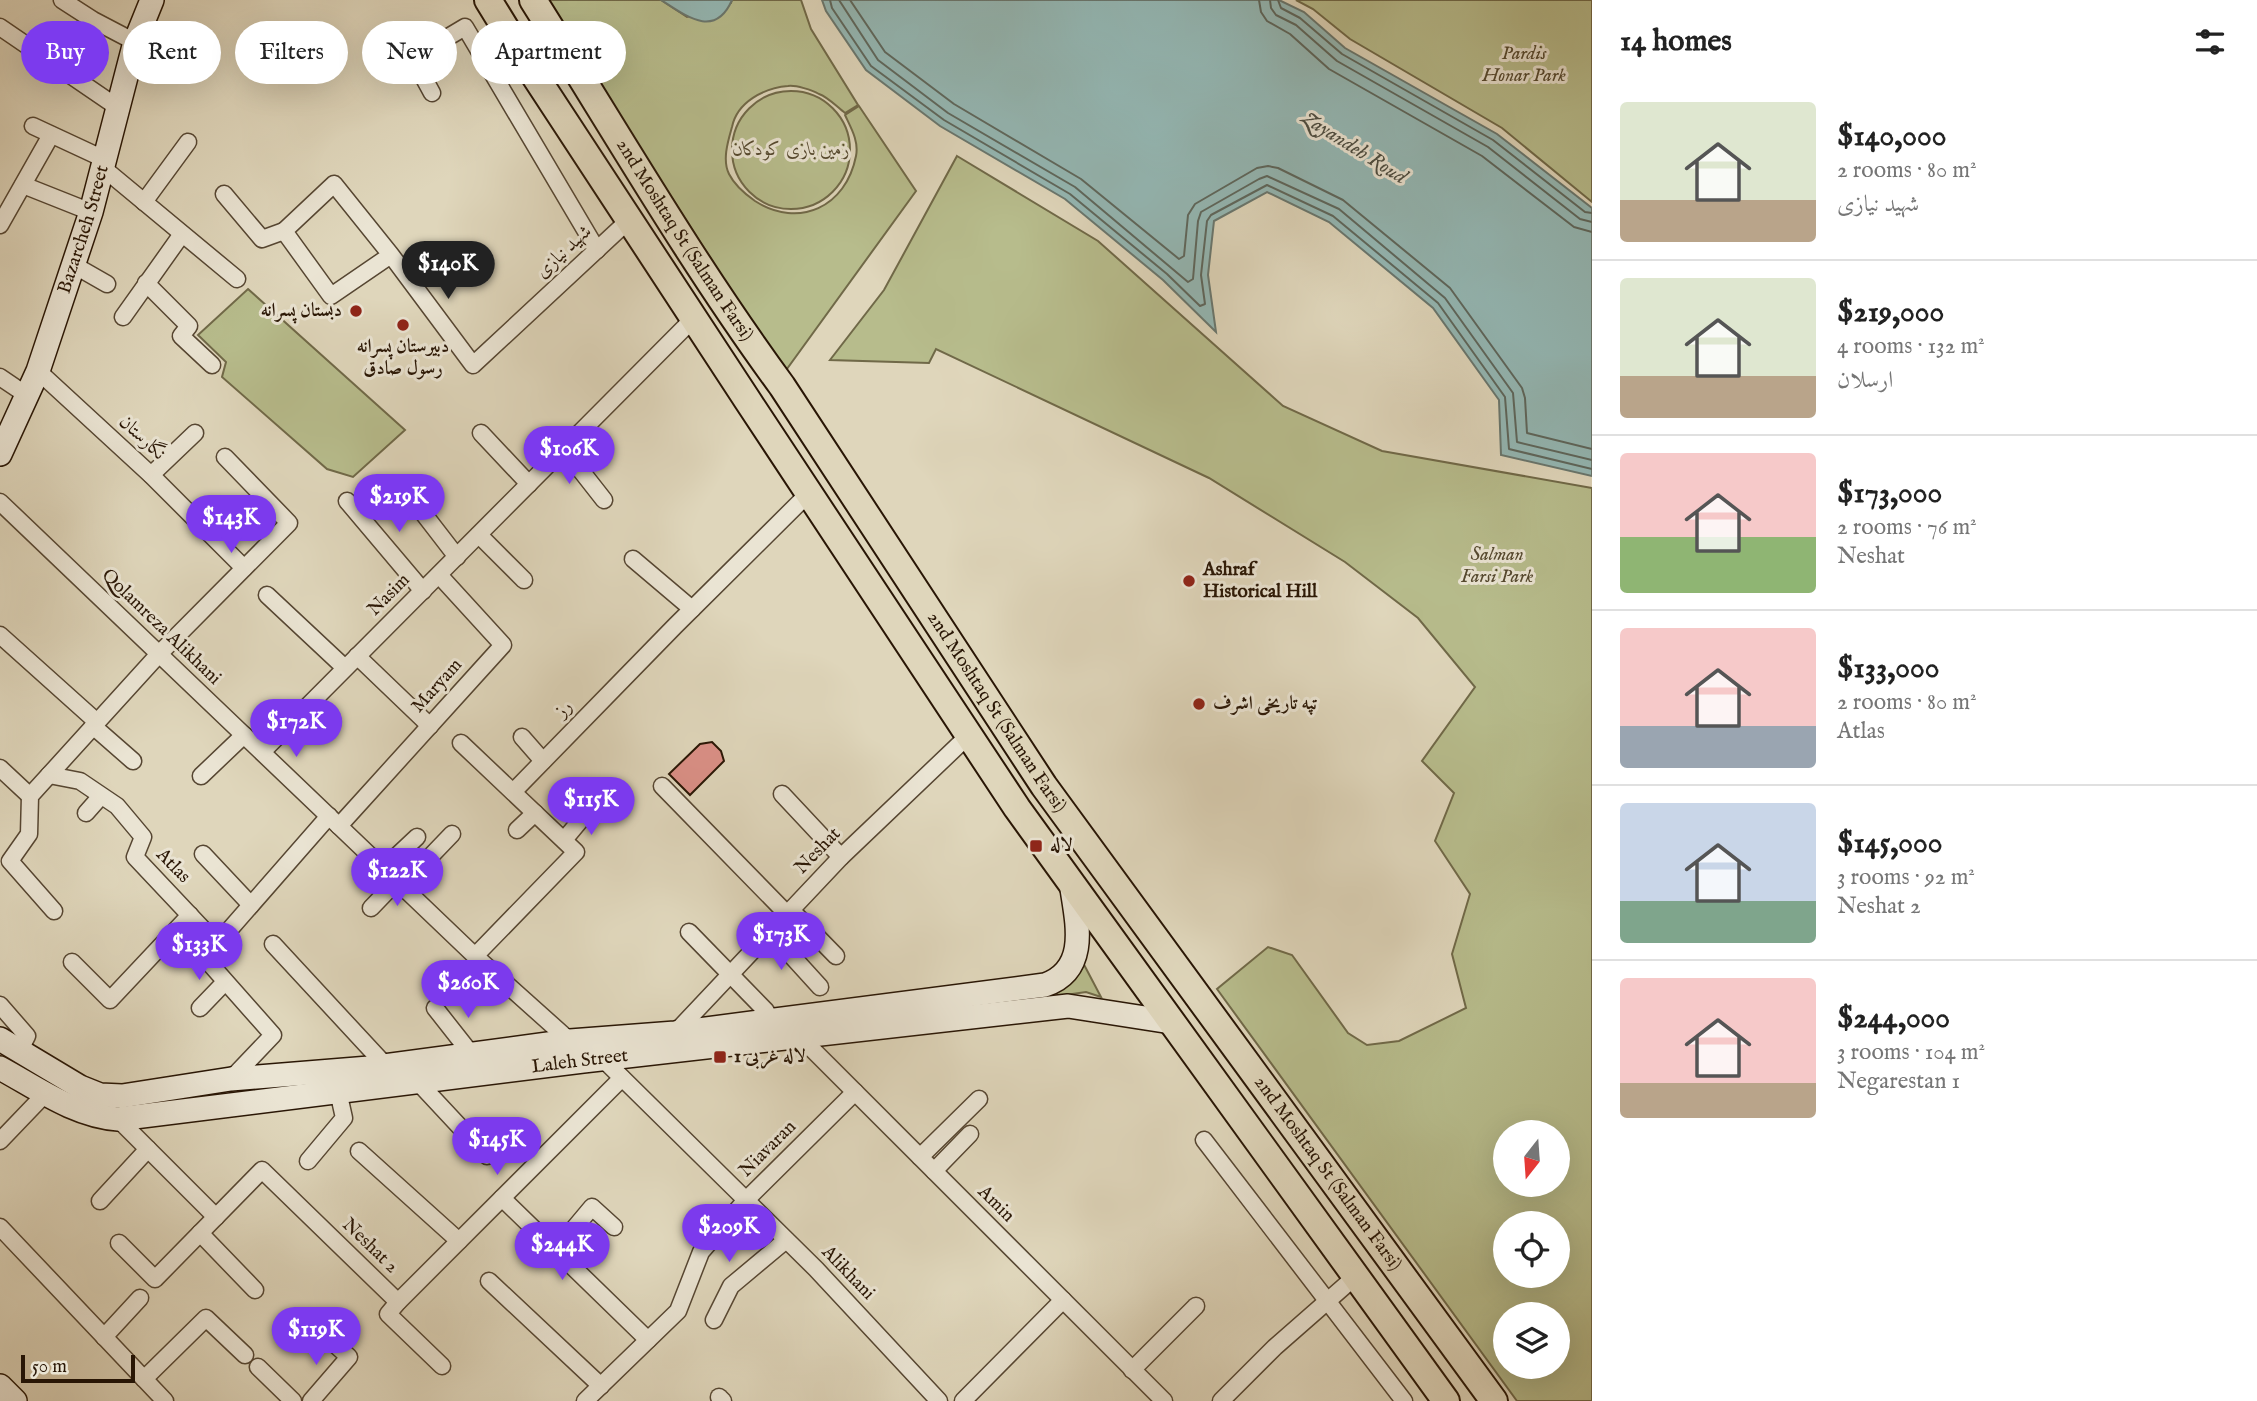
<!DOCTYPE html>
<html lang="en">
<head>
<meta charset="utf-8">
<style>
	:root { --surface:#fff; --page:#f2f2f2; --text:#222; --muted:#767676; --line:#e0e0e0; --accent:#7c3aed }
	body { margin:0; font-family:"IM FELL English",Amiri,serif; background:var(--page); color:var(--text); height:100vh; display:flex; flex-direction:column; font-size:26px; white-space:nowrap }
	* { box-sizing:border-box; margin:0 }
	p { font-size:23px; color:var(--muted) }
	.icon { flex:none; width:38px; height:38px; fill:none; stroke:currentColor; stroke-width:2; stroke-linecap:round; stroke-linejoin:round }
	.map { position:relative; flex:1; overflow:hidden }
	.drawer { display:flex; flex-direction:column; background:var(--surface); width:665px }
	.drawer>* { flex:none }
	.banner { position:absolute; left:21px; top:21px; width:665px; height:63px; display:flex; gap:14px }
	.needle { width:46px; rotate:197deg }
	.buttons { position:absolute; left:1493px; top:1120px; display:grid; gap:14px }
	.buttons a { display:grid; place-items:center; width:77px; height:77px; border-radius:50%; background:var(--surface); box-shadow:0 7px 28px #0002; font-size:35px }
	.scale { position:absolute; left:21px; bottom:18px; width:114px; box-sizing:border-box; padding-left:7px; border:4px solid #291605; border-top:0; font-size:19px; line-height:24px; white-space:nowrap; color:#291605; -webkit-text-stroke:5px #eae4d3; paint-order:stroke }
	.price { position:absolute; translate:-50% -60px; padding:0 16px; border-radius:24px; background:var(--accent); color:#fff; font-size:23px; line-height:46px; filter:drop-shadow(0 2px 4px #0008) }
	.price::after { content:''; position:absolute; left:50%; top:42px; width:21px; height:16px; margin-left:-10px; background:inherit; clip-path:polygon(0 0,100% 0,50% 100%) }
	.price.active { background:#222; color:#fff }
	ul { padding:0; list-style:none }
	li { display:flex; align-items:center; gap:21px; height:175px; padding:0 28px }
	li+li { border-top:2px solid var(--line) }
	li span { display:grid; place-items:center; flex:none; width:196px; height:140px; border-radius:7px; color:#555 }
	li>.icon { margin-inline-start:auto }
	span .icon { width:84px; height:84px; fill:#fffc; stroke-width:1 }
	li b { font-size:30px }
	h2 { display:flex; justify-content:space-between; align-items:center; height:84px; padding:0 28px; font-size:30px }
	.pill { padding:0 24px; border-radius:32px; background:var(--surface); box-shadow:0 7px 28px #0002; font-size:24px; line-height:63px }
	.pill.active { background:var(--accent); color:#fff }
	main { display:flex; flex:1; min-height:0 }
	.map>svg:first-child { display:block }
</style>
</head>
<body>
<main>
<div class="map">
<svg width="1592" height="1401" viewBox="0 0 1592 1401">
	<rect width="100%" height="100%" fill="#dfd6bb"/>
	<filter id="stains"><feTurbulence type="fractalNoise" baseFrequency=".00286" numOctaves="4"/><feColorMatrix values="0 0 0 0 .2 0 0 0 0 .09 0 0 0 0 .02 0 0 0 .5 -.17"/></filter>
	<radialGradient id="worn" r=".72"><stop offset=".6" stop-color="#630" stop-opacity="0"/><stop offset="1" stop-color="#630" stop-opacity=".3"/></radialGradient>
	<g fill="#b7bc8c" stroke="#706948" stroke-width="2" fill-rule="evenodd">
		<path d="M545 0H661L687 17 731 3 732 0H801L811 29 858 105 845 113C837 107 828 97 819 94 812 90 796 85 788 86 764 88 737 102 732 127 728 141 722 160 729 174 735 186 745 194 755 201 799 229 846 207 856 156 859 141 851 128 845 115L859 106 916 191 784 373Z"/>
		<polygon points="1296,0 1592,0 1592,202 1502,128 1350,39 1313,9"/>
		<circle cx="791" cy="150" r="59"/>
		<path d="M957 156 1098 241 1283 406 1382 451 1592 488V1401H1517L1217 989 1268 947 1292 955 1348 1033 1367 1045 1399 1041 1466 1008 1452 954 1470 894 1435 841 1454 793 1422 761 1475 687 1418 618 1345 562 1209 478 936 349 929 363 830 360 884 290ZM1505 1132H1558V1185H1505ZM1505 1223H1558V1276H1505ZM1505 1314H1558V1367H1505Z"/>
		<polygon points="248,289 405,430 353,477 327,469 222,377 226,362 198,335"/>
		<polygon points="1080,957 1101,997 1086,992 982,1007"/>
	</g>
	<g fill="#94b8b5" stroke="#69776f" stroke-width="2">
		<path d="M661 0H732C715 39 686 16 661 0Z"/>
		<polygon points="822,0 1279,0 1304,12 1345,48 1497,134 1592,208 1592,476 1501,455 1499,400 1433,308 1329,222 1267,192 1214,221 1208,275 1216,332 1163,280 1065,199 940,126 866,70 826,11"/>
	</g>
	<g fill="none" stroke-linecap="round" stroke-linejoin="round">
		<g stroke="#5e675d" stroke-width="2">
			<polyline points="830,0 832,8 871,66 944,120 1070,194 1167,274 1200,306 1205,304 1201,275 1207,221 1211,215 1267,185 1333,216 1438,303 1505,397 1509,449 1592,469"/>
			<polyline points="839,0 878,60 948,113 1075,187 1188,282 1193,279 1198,221 1201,212 1259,179 1267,176 1339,209 1445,298 1513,393 1517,442 1592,460"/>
			<polyline points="850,0 885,52 954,104 1081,179 1179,259 1184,256 1188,215 1195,204 1257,168 1268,166 1278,168 1343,200 1450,288 1522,388 1525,398 1527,433 1592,449"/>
			<polyline points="1259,0 1261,12 1267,21 1290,34 1329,69 1482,156 1574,227 1592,232"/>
			<polyline points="1270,0 1271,8 1276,15 1296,25 1337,61 1488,147 1580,219 1592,222"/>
			<polyline points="1278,0 1281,8 1300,18 1342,54 1493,140 1585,212 1592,213"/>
		</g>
	</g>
	<polygon fill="#db9087" stroke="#291605" stroke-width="2" points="712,742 721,751 724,761 690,795 669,774 700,744"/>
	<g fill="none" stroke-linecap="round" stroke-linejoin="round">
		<g stroke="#564632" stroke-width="19">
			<g id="minor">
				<polyline points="62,0 93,20 135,42"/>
				<polyline points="0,27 117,107"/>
				<polyline points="432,93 413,58 465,27 597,250"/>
				<polyline points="33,126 104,159"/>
				<polyline points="102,167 237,279"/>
				<polyline points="23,185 91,212"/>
				<polyline points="224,194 262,239 284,231"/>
				<polyline points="144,202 188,142"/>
				<polyline points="0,225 51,135"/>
				<polyline points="391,255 334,184 284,231 331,296 391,255 473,365 629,220"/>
				<polyline points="72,264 107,284"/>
				<polyline points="146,283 189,326 181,336 212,365"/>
				<polyline points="123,317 182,234"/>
				<polyline points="38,371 151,475 244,568"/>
				<polyline points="0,377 28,396"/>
				<polyline points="481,433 529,484"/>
				<polyline points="564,449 604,500"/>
				<polyline points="151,475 195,433"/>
				<polyline points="413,500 457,557"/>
				<polyline points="347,501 423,591"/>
				<polyline points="0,502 475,956 570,1041"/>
				<polyline points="479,535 524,580"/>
				<polyline points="633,559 692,609"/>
				<polyline points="267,595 345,668"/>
				<polyline points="0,635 97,722"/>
				<polyline points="357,656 430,726"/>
				<polyline points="93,726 133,761"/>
				<polyline points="522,737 543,761"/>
				<polyline points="461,743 576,852 475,956"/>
				<polyline points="262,752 694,318"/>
				<polyline points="0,768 30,796"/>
				<polyline points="49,775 80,781 117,806 143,837 135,857 217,944 204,957 273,1035 231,1079"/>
				<polyline points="201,776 244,735"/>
				<polyline points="662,786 787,914"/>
				<polyline points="513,792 675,626 809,493"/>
				<polyline points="782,794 841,857"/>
				<polyline points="86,813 101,796"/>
				<polyline points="339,826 503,645 439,575"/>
				<polyline points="517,830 535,813"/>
				<polyline points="564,840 589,810"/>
				<polyline points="203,854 251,905"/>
				<polyline points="384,868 417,837"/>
				<polyline points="402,886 452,834"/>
				<polyline points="371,908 397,881"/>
				<polyline points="791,910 836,956"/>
				<polyline points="54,911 10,861 29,834 30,796 159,654 289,523 225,457"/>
				<polyline points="689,932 766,1011"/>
				<polyline points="770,932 820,987"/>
				<polyline points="217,944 329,816"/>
				<polyline points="273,944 386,1066"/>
				<polyline points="72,962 110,1000 190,915"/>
				<polyline points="0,1005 27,1036 20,1050"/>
				<polyline points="200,1008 225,982"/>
				<polyline points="435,1008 472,1055"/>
				<polyline points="675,1033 841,857 969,735"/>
				<polyline points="799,1036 1164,1401"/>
				<polyline points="603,1059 816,1269 939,1401"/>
				<polyline points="418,1082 487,1156"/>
				<polyline points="118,1119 216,1217"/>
				<polyline points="1204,1140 1404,1401"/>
				<polyline points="0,1141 46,1093"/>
				<polyline points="359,1151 459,1241"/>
				<polyline points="920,1157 979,1099"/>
				<polyline points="308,1161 344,1118 338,1091"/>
				<polyline points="934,1171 970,1134"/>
				<polyline points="502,1198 648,1340"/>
				<polyline points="100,1201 148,1149"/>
				<polyline points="0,1227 165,1401"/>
				<polyline points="200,1233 255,1290"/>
				<polyline points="119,1243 155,1279 262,1170 398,1302"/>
				<polyline points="556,1250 592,1207 614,1227"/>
				<polyline points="489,1281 601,1386"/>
				<polyline points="714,1320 731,1286 786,1240"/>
				<polyline points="310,1322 349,1357 311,1401"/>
				<polyline points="104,1337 140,1298"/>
				<polyline points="442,1366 388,1314 398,1302 622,1078"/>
				<polyline points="258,1367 293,1401"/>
				<polyline points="1132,1370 1196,1306"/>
				<polyline points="144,1379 206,1318 245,1355"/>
				<polyline points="719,1397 723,1401"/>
				<polyline points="585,1401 678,1311 701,1252 745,1201 855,1092"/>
				<polyline points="963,1401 1063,1300"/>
				<polyline points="1221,1401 1275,1347 1356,1276"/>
			</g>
		</g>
		<g stroke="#291605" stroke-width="26">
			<g id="secondary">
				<path id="s1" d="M0 454 38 371 91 212 135 42 152 0"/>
				<path d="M0 1039 80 1087 100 1095 122 1096 231 1079 369 1068 570 1041 675 1033 1045 985C1091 969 1076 919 1071 882"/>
				<path id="s2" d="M0 1068C37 1088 75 1116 118 1119L583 1061 1068 1006 1171 1022"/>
				<polyline points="0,1386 15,1401"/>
			</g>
		</g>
		<g stroke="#291605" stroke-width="30">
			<g id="primary">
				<polyline points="488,0 533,73 748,401 1017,808 1446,1401"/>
				<path id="s3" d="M533 0C615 130 691 262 782 386L1044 786 1494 1401"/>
			</g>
		</g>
		<use href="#minor" stroke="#eae4d3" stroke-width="16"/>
		<use href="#secondary" stroke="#eae4d3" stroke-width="23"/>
		<use href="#primary" stroke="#dfd6bb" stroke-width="26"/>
	</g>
	<g fill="#8f2418" stroke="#eae4d3" stroke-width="2.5">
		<circle cx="356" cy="311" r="7"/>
		<circle cx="403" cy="325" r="7"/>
		<circle cx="1189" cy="581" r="7"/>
		<circle cx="1199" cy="704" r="7"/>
		<rect x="1029" y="839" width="14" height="14" rx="3.5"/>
		<rect x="713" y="1050" width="14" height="14" rx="3.5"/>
	</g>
	<g text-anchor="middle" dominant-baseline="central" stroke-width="6" stroke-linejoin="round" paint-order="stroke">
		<g font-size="19" font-style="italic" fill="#54482e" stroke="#eae4d3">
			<text x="1524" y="54">Pardis<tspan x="1524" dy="22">Honar Park</tspan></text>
			<text x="791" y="150">زمین بازی کودکان</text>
			<text x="1497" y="555">Salman<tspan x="1497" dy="22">Farsi Park</tspan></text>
		</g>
		<g font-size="19" fill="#291605" stroke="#eae4d3">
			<text stroke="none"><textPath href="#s1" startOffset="240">Bazarcheh Street</textPath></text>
			<text stroke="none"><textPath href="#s3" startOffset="284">2nd Moshtaq St (Salman Farsi)</textPath></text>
			<text transform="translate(564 252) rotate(-43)">شهید نیازی</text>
			<text transform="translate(142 438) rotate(43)">نگارستان</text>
			<text transform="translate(389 595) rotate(-45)">Nasim</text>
			<text transform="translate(161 627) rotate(44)">Qolamreza Alikhani</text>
			<text transform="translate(437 686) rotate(-48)">Maryam</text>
			<text transform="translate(564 709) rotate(-46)">رز</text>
			<text stroke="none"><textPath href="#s3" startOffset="850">2nd Moshtaq St (Salman Farsi)</textPath></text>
			<text transform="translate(818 851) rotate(-46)">Neshat</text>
			<text transform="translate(173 866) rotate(46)">Atlas</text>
			<text stroke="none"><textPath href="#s2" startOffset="595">Laleh Street</textPath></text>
			<text transform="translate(768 1149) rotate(-45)">Niavaran</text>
			<text stroke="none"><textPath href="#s3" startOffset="1418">2nd Moshtaq St (Salman Farsi)</textPath></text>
			<text transform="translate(996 1204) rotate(45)">Amin</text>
			<text transform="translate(370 1246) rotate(44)">Neshat 2</text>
			<text transform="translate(848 1273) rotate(46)">Alikhani</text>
		</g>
		<g font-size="19" font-weight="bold" fill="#291605" stroke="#eae4d3" text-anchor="start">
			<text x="342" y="311" text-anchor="end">دبستان پسرانه</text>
			<text x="403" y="347" text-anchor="middle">دبیرستان پسرانه<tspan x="403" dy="22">رسول صادق</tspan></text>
			<text x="1203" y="570">Ashraf<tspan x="1203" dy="22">Historical Hill</tspan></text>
			<text x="1213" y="704">تپه تاریخی اشرف</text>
			<text x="1050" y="846">لاله</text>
			<text x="734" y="1057">لاله غربی 1</text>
		</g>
		<g font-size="21" font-style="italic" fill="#4e4f43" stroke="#eae4d3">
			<text transform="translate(1354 148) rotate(32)">Zayandeh Roud</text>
		</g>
	</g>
	<rect width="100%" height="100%" filter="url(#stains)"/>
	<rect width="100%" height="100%" fill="url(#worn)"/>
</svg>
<div class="buttons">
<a><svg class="needle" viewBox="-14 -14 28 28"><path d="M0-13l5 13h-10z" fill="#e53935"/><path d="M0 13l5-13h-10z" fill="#767676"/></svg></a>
<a><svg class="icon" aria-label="locate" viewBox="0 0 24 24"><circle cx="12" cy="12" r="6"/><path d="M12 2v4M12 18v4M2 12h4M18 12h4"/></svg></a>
<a><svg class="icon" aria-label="layers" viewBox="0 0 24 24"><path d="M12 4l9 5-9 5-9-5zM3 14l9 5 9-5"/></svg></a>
</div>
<div class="scale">50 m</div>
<b class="price active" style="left:448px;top:301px">$140K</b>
<b class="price" style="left:569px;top:486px">$106K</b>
<b class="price" style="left:399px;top:534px">$219K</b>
<b class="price" style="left:231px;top:555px">$143K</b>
<b class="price" style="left:296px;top:759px">$172K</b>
<b class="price" style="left:591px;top:837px">$115K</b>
<b class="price" style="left:397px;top:908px">$122K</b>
<b class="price" style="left:781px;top:972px">$173K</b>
<b class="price" style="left:199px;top:982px">$133K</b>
<b class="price" style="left:468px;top:1020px">$260K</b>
<b class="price" style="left:497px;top:1177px">$145K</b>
<b class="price" style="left:729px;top:1264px">$209K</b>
<b class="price" style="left:562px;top:1282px">$244K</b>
<b class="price" style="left:316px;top:1367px">$119K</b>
<div class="banner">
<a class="pill active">Buy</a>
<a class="pill">Rent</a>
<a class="pill">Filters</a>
<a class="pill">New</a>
<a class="pill">Apartment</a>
</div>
</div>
<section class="drawer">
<h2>14 homes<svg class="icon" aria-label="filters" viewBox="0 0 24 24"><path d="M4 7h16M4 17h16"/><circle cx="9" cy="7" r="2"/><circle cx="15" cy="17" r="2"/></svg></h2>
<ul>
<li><span style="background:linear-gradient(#dfe7d0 70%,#b9a48a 0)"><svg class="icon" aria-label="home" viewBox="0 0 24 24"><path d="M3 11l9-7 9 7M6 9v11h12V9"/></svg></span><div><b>$140,000</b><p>2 rooms · 80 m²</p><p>شهید نیازی</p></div></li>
<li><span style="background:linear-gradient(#dfe7d0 70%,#b9a48a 0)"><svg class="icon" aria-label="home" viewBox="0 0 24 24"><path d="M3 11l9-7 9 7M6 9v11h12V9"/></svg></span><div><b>$219,000</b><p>4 rooms · 132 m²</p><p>ارسلان</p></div></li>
<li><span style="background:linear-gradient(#f6c9c9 60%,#8fb573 0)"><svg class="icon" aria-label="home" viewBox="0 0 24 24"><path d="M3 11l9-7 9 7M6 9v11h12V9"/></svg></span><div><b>$173,000</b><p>2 rooms · 76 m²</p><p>Neshat</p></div></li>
<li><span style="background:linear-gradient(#f6c9c9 70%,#9aa5b1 0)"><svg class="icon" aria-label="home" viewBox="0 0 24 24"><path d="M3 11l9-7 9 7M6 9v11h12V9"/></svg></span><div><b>$133,000</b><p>2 rooms · 80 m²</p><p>Atlas</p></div></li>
<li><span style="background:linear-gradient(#c9d6e8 70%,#7fa58c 0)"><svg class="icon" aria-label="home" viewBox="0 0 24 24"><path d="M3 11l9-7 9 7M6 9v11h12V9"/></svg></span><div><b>$145,000</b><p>3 rooms · 92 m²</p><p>Neshat 2</p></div></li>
<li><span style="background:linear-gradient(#f6c9c9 75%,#b9a48a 0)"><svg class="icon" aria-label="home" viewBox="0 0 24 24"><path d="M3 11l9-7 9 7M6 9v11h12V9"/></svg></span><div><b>$244,000</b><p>3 rooms · 104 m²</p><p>Negarestan 1</p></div></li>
</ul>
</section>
</main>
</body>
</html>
